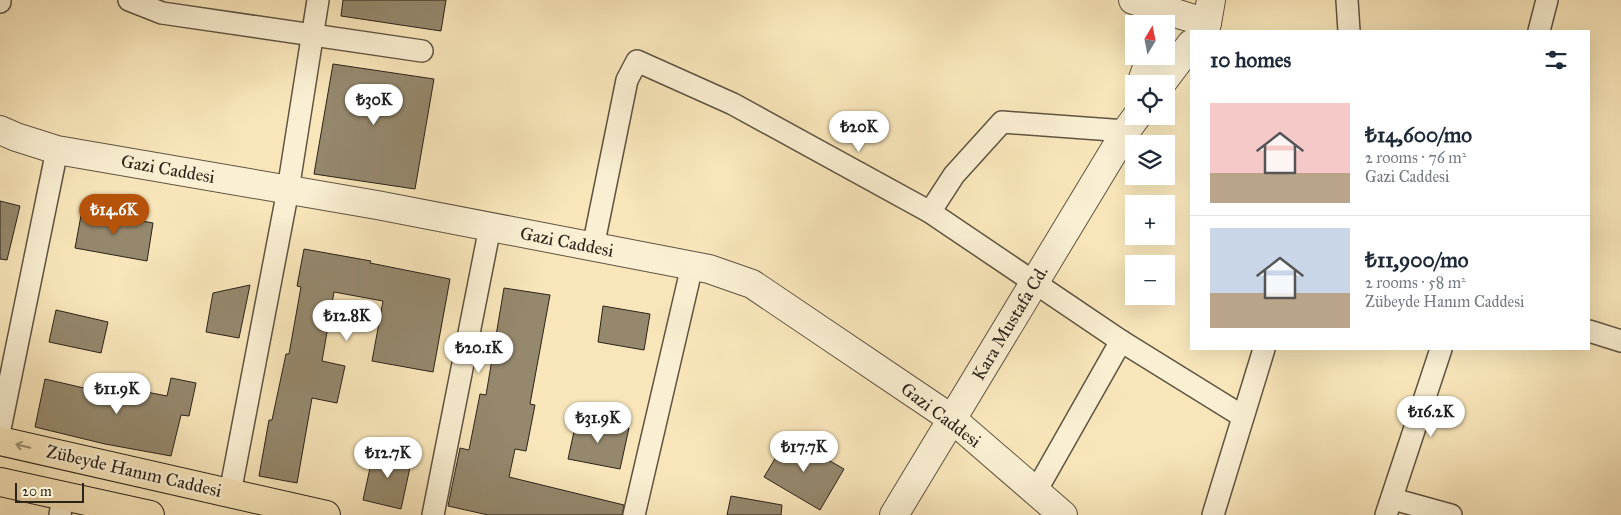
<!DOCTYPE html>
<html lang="en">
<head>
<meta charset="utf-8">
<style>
	:root { --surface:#fff; --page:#f6f6f7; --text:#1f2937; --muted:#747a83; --line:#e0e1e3; --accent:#b45309 }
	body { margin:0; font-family:"IM FELL Great Primer",serif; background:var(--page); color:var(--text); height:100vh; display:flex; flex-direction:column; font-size:19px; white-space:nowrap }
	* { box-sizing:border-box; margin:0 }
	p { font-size:16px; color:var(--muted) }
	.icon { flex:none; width:28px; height:28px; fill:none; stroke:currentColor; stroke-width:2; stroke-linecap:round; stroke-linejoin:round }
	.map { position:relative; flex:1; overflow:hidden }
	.drawer { position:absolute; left:1190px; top:30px; width:400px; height:320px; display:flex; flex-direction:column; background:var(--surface); border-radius:0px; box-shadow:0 5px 20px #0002 }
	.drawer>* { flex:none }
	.needle { width:32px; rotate:10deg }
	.controls { position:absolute; left:1125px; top:15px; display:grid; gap:10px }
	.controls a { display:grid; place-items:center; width:50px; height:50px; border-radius:0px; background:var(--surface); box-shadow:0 5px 20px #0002; font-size:25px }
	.scale { position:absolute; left:15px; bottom:12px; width:69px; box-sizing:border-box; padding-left:5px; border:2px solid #2a2319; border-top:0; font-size:14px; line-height:18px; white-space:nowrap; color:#2a2319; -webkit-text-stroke:4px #faefd2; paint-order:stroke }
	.price { position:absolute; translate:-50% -42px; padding:0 11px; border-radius:18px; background:#fff; color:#222; font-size:16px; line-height:32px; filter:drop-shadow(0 1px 2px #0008) }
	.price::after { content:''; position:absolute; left:50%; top:30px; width:15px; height:11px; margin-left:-8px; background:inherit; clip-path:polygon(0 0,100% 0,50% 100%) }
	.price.active { background:var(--accent); color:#fff }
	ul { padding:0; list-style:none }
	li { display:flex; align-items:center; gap:15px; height:125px; padding:0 20px }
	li+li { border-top:1px solid var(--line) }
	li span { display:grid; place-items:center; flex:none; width:140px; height:100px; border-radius:0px; color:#555 }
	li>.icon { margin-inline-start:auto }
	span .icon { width:60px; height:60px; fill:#fffc; stroke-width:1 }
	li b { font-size:21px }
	h2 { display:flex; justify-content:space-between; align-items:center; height:60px; padding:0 20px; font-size:21px }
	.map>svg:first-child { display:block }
</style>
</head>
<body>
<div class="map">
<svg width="1621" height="515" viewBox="0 0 1621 515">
	<rect width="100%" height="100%" fill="#f8e6ba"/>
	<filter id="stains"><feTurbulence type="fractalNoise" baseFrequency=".004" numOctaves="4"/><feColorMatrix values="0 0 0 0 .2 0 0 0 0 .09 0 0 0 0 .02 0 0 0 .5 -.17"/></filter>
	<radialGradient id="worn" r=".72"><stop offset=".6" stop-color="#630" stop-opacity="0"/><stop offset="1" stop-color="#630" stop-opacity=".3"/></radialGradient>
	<g fill="#95886d" stroke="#2a2319">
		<polygon points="343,0 446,0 441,31 341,16"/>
		<polygon points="333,64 434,79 415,189 314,174"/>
		<polygon points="0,201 20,206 7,260 0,259"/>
		<polygon points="82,210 153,223 147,261 75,248"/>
		<polygon points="304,249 371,261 370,263 450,279 433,372 372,361 383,301 334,292 322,361 345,366 337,403 312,398 297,483 259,476 269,420 272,420 286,354 289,354 301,287 297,286"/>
		<polygon points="250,285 239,338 206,332 213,293"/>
		<polygon points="504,288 550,295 530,404 535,405 526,451 515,449 509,477 624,505 622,515 488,515 448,506 460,448 469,450 480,394 486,395"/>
		<polygon points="603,306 650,314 644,350 598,342"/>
		<polygon points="56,310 108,322 101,353 49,342"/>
		<polygon points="171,378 196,383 189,416 181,415 171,456 105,444 35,427 45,379 114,395 116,386 167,396"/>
		<polygon points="577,418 629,428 620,469 568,459"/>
		<polygon points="788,437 844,469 820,510 764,477"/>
		<polygon points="374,450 412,458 401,509 363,500"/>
		<polygon points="731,496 782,505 781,515 727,515"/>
	</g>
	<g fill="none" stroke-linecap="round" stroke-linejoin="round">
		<g stroke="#5e5441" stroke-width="24">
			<g id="minor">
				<polyline points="129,0 162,13 422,51"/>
				<polyline points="1347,0 1349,31"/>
				<polyline points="0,2 0,0"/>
				<polyline points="1539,31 1547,0"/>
				<polyline points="930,212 954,175 1002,122 1126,131"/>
				<polyline points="593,247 627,80 637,61 733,104 930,212 1121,341 1242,416"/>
				<polyline points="1589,331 1621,341"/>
				<polyline points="0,429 57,150"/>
				<polyline points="1036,491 1121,341"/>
				<polyline points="230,493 288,190 318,0"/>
				<polyline points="1393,499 1451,515"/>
				<polyline points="60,515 63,496"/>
				<polyline points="433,515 490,227"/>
				<polyline points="634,515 692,266"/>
				<polyline points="1213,515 1264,349"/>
				<polyline points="1386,515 1441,349"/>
			</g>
		</g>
		<g stroke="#5e5441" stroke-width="30">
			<g id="tertiary">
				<polyline points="1133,0 1207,23"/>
				<polyline points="1201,31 1207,23 1211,0"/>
				<polyline points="1141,84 1151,56"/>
				<polyline points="1161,84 1191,44"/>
				<polyline points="0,130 16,137 57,150 377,205 709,269 752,284 952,419 1063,515"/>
				<polyline points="894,515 1126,131 1137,116"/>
			</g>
		</g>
		<g stroke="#2a2319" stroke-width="30">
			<g id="primary">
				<polyline points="0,441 326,515"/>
				<polyline points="0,482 150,515"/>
			</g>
		</g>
		<use href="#minor" stroke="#faefd2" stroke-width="21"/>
		<use href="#tertiary" stroke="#faefd2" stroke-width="28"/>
		<use href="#primary" stroke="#f8e6ba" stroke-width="28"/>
	</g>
	<defs><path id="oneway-shaft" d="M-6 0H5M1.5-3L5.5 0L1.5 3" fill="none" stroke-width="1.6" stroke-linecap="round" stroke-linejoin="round" transform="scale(1.25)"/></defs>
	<use stroke="#9b8e72" href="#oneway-shaft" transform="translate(23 446) rotate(-167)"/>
	<g text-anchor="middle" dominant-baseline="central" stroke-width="5" stroke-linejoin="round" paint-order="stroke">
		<g font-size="18" fill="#2a2319" stroke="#faefd2">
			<text transform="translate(168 169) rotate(10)">Gazi Caddesi</text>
			<text transform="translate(567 242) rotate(11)">Gazi Caddesi</text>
			<text transform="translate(1010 323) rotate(-59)">Kara Mustafa Cd.</text>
			<text transform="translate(941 415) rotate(37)">Gazi Caddesi</text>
			<text transform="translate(134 471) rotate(13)">Zübeyde Hanım Caddesi</text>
		</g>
	</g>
	<rect width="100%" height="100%" filter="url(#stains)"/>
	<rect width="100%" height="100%" fill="url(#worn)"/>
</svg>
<div class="controls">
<a><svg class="needle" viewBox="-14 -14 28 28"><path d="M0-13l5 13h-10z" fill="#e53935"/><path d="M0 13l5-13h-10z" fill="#747a83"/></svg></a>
<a><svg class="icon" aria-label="locate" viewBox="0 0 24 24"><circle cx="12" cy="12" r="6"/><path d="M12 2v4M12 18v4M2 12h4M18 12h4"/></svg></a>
<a><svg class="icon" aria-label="layers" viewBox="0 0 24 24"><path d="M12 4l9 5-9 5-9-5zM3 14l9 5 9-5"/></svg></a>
<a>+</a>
<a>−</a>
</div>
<div class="scale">20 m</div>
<b class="price" style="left:374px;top:126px">₺30K</b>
<b class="price" style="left:859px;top:153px">₺20K</b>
<b class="price active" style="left:114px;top:236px">₺14.6K</b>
<b class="price" style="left:347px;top:342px">₺12.8K</b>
<b class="price" style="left:479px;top:374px">₺20.1K</b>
<b class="price" style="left:117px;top:415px">₺11.9K</b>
<b class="price" style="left:1431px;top:438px">₺16.2K</b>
<b class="price" style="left:598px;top:444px">₺31.9K</b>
<b class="price" style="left:804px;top:473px">₺17.7K</b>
<b class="price" style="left:388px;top:479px">₺12.7K</b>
<section class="drawer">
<h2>10 homes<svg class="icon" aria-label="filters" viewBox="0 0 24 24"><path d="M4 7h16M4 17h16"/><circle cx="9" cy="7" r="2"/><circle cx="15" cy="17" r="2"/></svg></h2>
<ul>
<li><span style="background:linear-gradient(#f6c9c9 70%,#b9a48a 0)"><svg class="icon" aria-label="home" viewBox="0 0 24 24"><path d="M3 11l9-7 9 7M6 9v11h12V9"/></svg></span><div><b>₺14,600/mo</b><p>2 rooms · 76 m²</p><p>Gazi Caddesi</p></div></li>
<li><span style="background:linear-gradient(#c9d6e8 65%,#b9a48a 0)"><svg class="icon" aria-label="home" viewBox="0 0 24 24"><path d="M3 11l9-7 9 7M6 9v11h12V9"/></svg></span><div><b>₺11,900/mo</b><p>2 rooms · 58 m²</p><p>Zübeyde Hanım Caddesi</p></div></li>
</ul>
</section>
</div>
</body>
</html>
